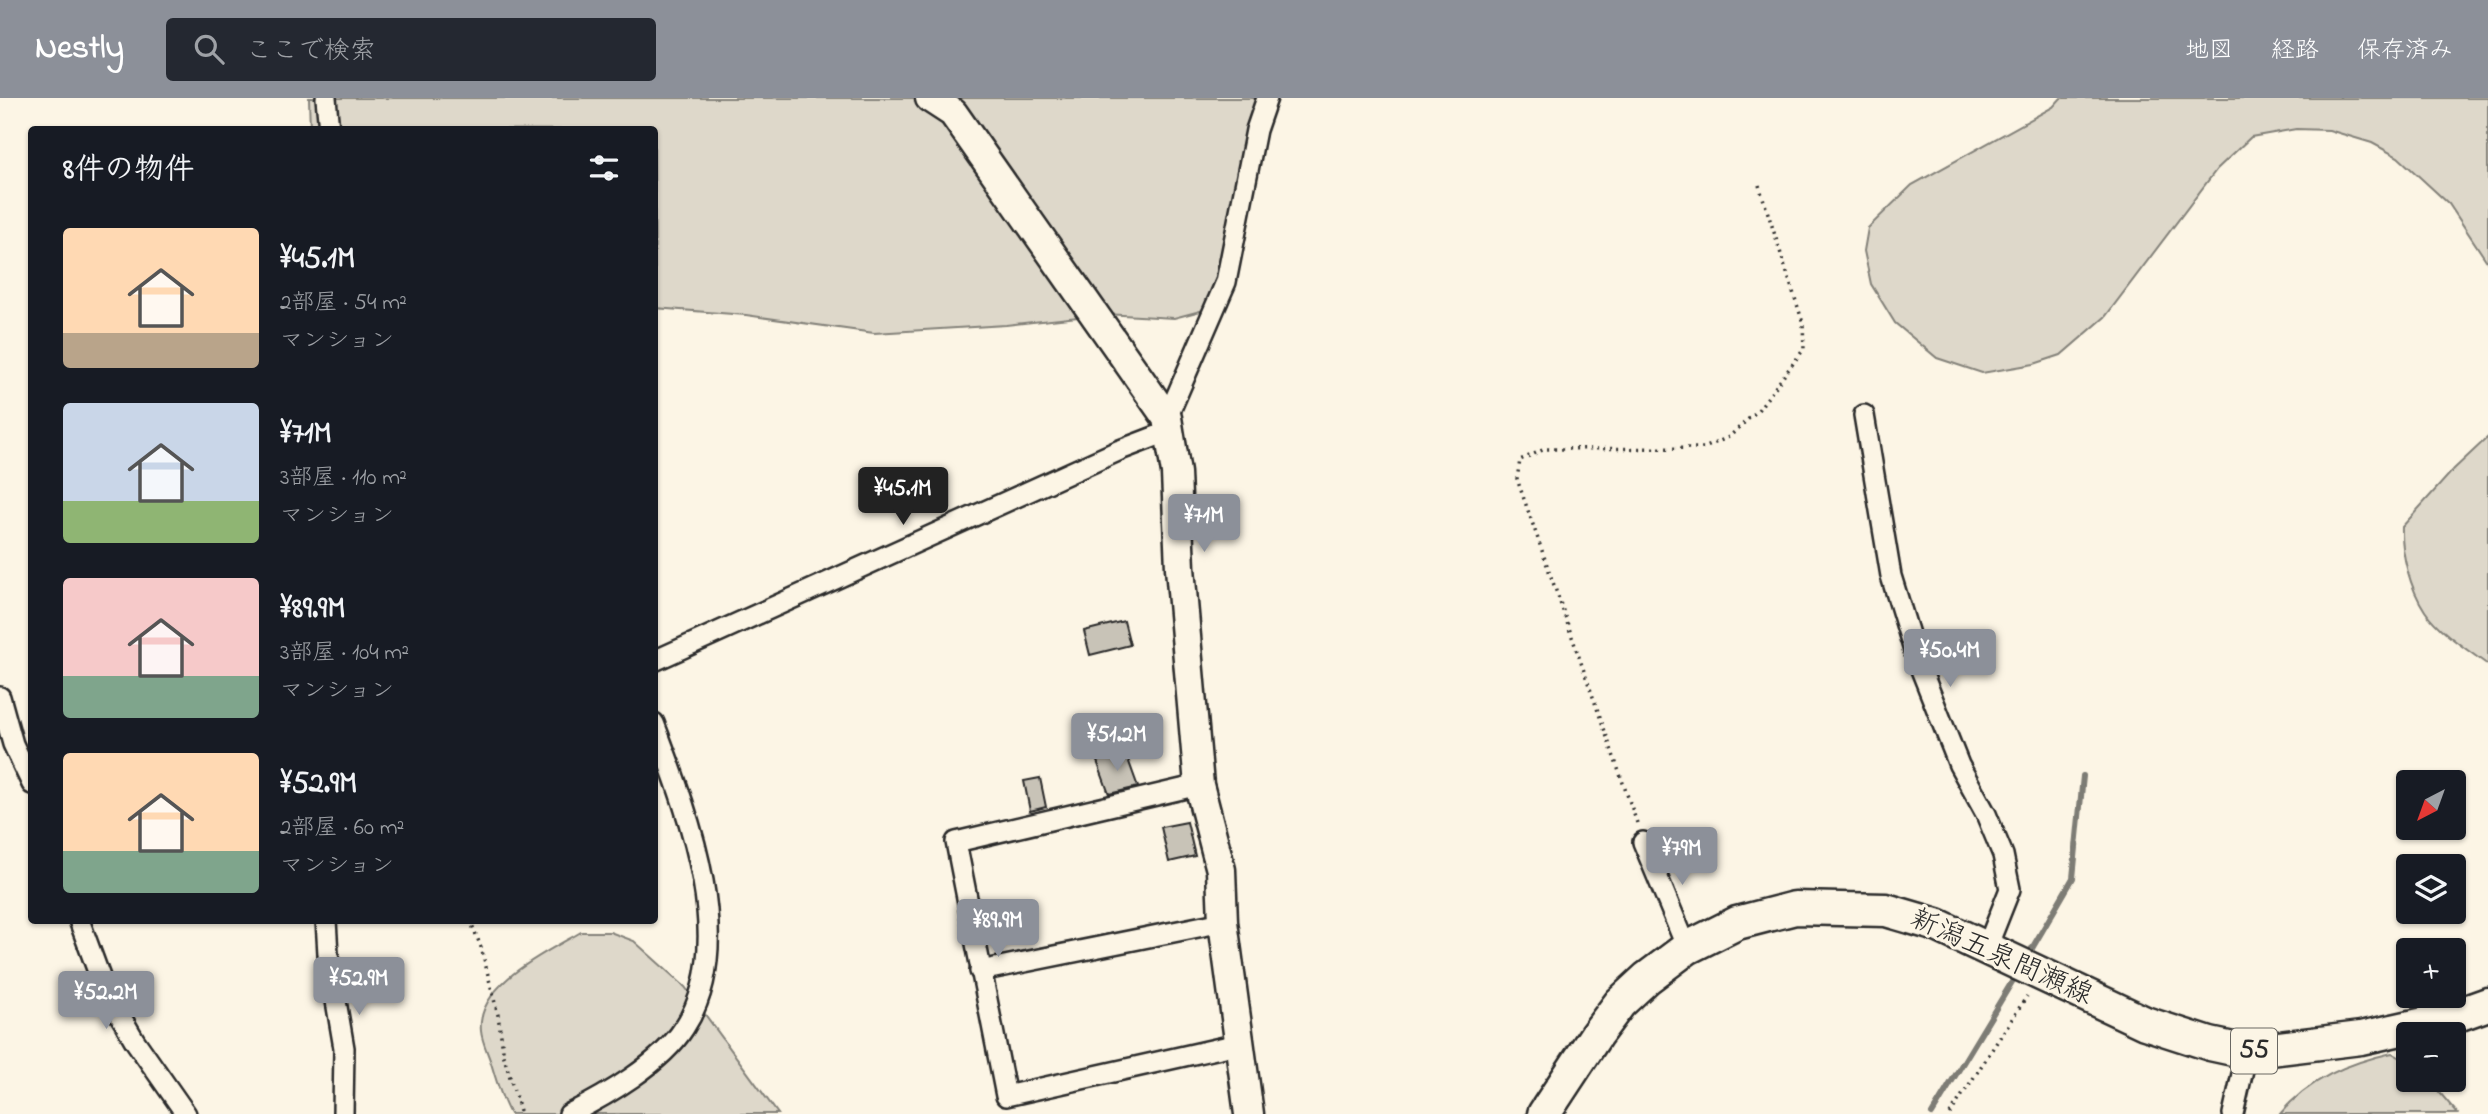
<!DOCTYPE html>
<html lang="ja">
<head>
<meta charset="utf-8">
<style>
	:root { --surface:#171b24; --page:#242831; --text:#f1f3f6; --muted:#9ea1a6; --accent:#8c9099 }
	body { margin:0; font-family:"Indie Flower","Klee One",sans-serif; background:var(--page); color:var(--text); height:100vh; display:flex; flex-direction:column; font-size:26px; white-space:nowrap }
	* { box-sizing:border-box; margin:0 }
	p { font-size:23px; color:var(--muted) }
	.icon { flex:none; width:38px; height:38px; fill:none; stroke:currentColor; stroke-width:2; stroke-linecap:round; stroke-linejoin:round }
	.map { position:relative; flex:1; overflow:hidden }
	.panel { position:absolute; left:28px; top:28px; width:630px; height:798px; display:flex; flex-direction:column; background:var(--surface); border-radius:7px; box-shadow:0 2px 5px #0004 }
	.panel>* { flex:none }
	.needle { width:46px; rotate:221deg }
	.controls { position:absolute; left:2396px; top:672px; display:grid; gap:14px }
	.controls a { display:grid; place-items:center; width:70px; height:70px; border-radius:7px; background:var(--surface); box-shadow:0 2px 5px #0004; font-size:35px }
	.price { position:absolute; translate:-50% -60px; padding:0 16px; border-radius:7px; background:var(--accent); color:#fff; font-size:23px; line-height:46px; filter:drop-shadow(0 2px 4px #0008) }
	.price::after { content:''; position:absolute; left:50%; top:42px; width:21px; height:16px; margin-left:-10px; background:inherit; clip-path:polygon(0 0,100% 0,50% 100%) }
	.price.on { background:#222; color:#fff }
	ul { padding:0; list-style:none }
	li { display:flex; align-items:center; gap:21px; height:175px; padding:0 35px }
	li span { display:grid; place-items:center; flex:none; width:196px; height:140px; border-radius:7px; color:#555 }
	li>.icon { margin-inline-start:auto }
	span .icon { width:84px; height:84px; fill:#fffc; stroke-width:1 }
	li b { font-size:30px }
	h2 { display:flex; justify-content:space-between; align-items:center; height:84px; padding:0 35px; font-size:30px }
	header { display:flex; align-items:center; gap:42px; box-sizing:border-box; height:98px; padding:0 35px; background:var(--accent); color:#fff }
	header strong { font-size:33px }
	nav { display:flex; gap:38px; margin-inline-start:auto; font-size:24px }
	.search { width:490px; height:63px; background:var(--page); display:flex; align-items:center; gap:18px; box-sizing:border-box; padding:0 24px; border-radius:7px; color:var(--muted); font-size:26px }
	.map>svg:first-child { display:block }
</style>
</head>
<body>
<header>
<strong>Nestly</strong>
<div class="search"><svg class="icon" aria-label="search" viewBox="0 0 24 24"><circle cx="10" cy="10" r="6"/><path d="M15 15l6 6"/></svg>ここで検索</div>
<nav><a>地図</a><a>経路</a><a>保存済み</a></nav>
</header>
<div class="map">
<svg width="2488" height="1016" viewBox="0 0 2488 1016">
	<rect width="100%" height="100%" fill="#fcf5e5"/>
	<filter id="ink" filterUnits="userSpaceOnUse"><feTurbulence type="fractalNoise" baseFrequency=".0143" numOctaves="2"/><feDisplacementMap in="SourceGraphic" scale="14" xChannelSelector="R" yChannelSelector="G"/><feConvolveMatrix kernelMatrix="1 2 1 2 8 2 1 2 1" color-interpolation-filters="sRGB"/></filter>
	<g filter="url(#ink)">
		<g fill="#ded8ca" stroke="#84827a" stroke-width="2">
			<polygon points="309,0 1269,0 1237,171 1204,212 1174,220 1105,216 1006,227 874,235 746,217 655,210 654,32 310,31"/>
			<polygon points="2061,0 2488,0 2488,165 2449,106 2398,59 2372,45 2329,32 2296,31 2251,39 2217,71 2105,219 2061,257 2034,266 1982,275 1937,260 1895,225 1871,186 1864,153 1868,130 1912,87 2053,9"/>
			<path d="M2488 339V567C2469 553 2438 533 2425 513 2410 490 2401 456 2402 429L2454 371Z"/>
			<path d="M581 834H610L634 843 685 889 778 1016H510C501 1000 496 982 491 965 488 955 482 944 481 933 476 886 547 854 581 834Z"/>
			<path d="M2392 955 2408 964V982H2429L2458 1016H2280C2309 981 2348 965 2392 955Z"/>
		</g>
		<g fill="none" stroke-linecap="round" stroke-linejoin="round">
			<g stroke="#7d7b74" stroke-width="6">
				<polyline points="2027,859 2073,780 2083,678"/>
				<polyline points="1932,1016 2018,874"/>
			</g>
		</g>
		<g fill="#c8c3b7" stroke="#2b2b2b" stroke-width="2">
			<polygon points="1124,523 1130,547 1090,557 1084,533"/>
			<polygon points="1125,653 1138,689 1109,696 1097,663"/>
			<polygon points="1040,680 1046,709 1030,713 1024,683"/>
			<polygon points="1187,724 1195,758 1169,764 1161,729"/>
		</g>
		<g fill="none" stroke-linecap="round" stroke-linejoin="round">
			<g stroke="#2b2b2b" stroke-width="24">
				<g id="street">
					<polyline points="326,0 329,32"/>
					<polyline points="1864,317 1891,478 1916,559 1959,667 1986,716 2003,757 2010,791 1987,849"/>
					<polyline points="1167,320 1226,184 1256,32 1267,0"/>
					<polyline points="654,563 1120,352 1167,334"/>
					<polyline points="0,599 13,646 32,686"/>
					<polyline points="1199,687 956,744 1006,998 1238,946"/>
					<polyline points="1643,744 1687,850"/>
					<polyline points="79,822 104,890 135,943 186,1016"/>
					<polyline points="326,822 328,856 344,950 343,1016"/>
					<polyline points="980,873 1223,824"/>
					<path d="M569 1016C606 998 662 965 684 930 740 845 686 710 654 625"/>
					<polyline points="2233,1016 2247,954"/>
				</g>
			</g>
			<g stroke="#2b2b2b" stroke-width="33">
				<polyline id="secondary" points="930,0 953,15 1167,320 1176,375 1180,470 1199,687 1221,772 1223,824 1249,1016"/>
			</g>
			<g stroke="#2b2b2b" stroke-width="37">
				<polyline id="primary" points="1544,1016 1596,937 1620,905 1647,880 1687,850 1737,825 1795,810 1886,812 1937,827 2145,925 2210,946 2247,954 2361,940 2446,921 2488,906"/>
			</g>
			<g stroke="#2b2b2b" stroke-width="3.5" stroke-dasharray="2 5" stroke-linecap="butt">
				<polyline points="1637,725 1517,381 1520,362 1545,351 1704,350 1729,339 1758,312 1804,251 1803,225 1758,84"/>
				<polyline points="470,822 481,849 498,917 504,959 521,1016"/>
				<polyline points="1950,1016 2027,898"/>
			</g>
			<use href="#street" stroke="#fcf5e5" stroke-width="19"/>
			<use href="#secondary" stroke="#fcf5e5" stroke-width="28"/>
			<use href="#primary" stroke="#fcf5e5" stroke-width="32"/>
		</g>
	</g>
	<g text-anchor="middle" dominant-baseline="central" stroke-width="6" stroke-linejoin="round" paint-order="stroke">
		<rect fill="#fcf5e5" stroke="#6a6863" stroke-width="2" x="2231" y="930.5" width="46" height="45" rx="5"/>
		<g font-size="26" font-weight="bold" fill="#2b2b2b">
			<text x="2254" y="953">55</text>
		</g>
		<g font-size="28" fill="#2b2b2b" stroke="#fcf5e5">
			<text transform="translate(2001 860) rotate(24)">新潟五泉間瀬線</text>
		</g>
	</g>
</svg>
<div class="controls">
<a><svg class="needle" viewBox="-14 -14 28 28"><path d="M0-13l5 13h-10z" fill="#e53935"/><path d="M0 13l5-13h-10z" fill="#9ea1a6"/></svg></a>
<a><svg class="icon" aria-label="layers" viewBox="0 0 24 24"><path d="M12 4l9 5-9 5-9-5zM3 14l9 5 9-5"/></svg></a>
<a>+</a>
<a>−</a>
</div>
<b class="price on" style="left:903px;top:429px">¥45.1M</b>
<b class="price" style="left:1204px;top:456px">¥71M</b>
<b class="price" style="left:1950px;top:591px">¥50.4M</b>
<b class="price" style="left:1117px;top:675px">¥51.2M</b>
<b class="price" style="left:1682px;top:789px">¥79M</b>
<b class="price" style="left:998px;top:861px">¥89.9M</b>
<b class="price" style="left:359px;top:919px">¥52.9M</b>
<b class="price" style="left:106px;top:933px">¥52.2M</b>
<section class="panel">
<h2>8件の物件<svg class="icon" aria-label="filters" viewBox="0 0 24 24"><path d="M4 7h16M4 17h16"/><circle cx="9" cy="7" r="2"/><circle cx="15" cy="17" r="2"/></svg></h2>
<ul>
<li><span style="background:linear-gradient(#ffd9b3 75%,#b9a48a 0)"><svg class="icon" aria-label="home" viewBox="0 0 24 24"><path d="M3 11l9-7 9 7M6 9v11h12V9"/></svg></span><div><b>¥45.1M</b><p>2部屋 · 54 m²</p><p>マンション</p></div></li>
<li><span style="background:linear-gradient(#c9d6e8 70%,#8fb573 0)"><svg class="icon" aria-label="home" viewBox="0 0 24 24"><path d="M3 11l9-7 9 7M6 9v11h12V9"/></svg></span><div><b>¥71M</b><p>3部屋 · 110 m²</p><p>マンション</p></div></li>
<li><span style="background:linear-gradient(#f6c9c9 70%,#7fa58c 0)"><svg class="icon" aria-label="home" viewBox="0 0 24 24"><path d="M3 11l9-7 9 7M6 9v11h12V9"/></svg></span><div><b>¥89.9M</b><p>3部屋 · 104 m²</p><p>マンション</p></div></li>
<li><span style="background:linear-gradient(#ffd9b3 70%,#7fa58c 0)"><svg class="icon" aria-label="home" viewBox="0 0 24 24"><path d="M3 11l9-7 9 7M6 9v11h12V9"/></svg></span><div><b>¥52.9M</b><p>2部屋 · 60 m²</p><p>マンション</p></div></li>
</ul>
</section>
</div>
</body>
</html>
